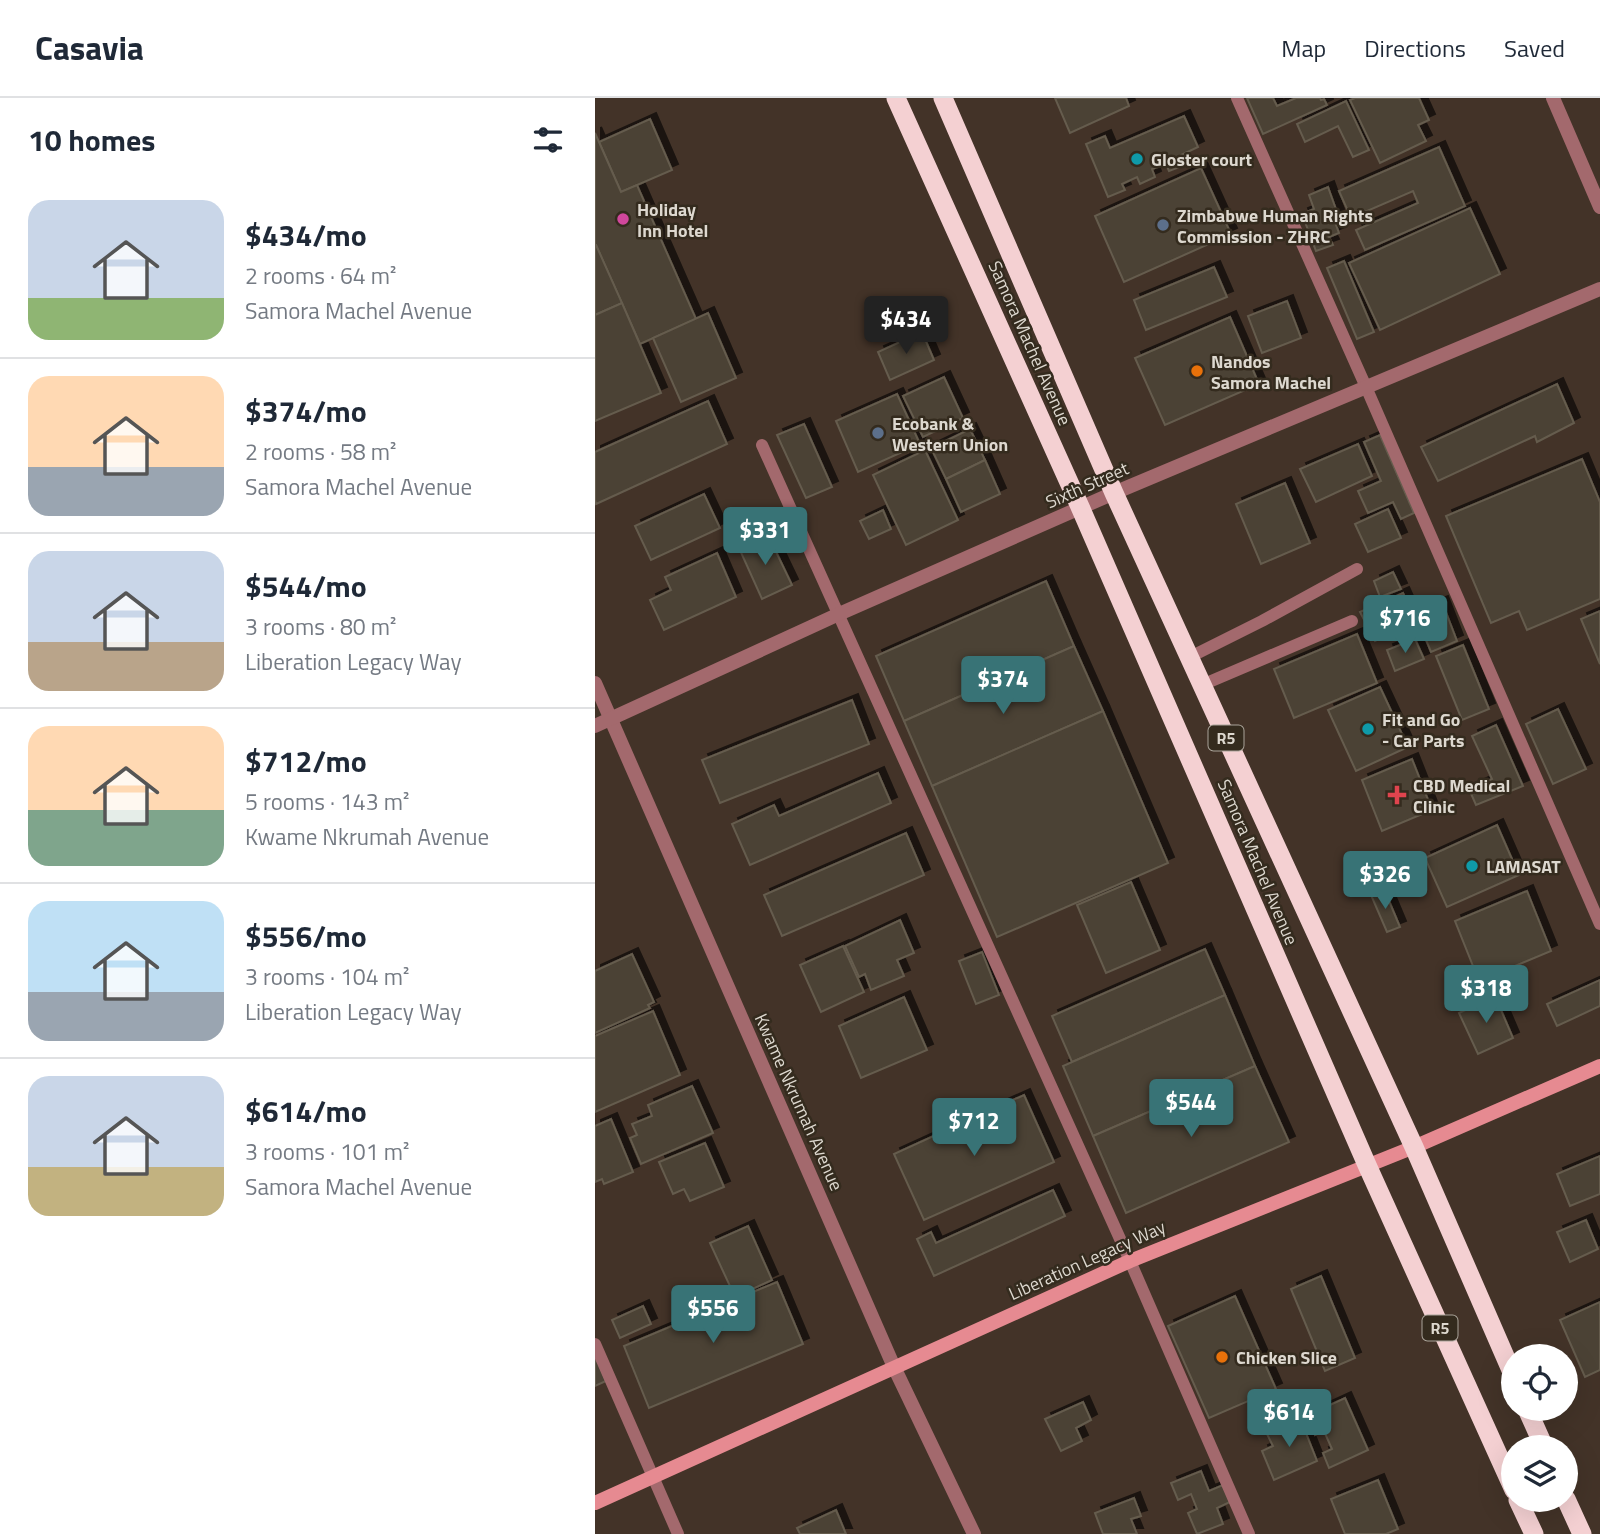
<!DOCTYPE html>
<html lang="en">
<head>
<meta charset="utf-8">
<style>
	:root { --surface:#fff; --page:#f6f6f7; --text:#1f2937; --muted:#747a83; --line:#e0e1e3; --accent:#387376 }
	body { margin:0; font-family:"Titillium Web",sans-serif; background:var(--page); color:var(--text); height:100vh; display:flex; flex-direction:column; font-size:26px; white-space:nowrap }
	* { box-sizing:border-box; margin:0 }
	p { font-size:23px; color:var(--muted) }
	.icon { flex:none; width:38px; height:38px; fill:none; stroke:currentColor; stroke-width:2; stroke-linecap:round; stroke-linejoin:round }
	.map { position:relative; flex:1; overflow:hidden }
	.panel { display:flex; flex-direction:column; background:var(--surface); width:595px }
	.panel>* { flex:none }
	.tools { position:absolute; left:906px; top:1246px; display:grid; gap:14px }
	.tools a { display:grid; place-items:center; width:77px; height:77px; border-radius:50%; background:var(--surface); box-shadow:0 7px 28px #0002; font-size:35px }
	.price { position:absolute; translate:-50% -60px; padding:0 16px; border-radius:7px; background:var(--accent); color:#fff; font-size:23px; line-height:46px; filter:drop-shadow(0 2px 4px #0008) }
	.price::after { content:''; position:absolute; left:50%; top:42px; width:21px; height:16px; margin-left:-10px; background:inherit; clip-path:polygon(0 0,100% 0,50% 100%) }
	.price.current { background:#222; color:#fff }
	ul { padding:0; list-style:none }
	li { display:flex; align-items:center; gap:21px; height:175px; padding:0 28px }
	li+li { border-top:2px solid var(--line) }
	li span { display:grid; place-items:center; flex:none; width:196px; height:140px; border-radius:21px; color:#555 }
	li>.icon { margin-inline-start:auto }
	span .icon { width:84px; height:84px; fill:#fffc; stroke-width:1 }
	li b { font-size:30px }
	h2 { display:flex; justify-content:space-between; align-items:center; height:84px; padding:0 28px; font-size:30px }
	header { display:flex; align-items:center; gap:42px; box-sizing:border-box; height:98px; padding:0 35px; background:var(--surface); border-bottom:2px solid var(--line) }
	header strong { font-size:33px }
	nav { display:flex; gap:38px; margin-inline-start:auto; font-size:24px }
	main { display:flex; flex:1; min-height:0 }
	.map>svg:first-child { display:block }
</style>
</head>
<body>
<header>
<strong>Casavia</strong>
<nav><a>Map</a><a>Directions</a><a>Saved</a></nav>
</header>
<main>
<section class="panel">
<h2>10 homes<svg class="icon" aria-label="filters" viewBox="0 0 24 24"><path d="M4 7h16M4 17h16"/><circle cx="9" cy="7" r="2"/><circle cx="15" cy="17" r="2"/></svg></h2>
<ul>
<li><span style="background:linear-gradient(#c9d6e8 70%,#8fb573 0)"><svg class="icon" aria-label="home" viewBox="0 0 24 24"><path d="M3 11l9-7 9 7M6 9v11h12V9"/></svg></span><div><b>$434/mo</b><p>2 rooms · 64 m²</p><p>Samora Machel Avenue</p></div></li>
<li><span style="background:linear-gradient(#ffd9b3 65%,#9aa5b1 0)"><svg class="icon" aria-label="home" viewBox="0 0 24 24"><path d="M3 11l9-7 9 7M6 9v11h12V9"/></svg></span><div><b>$374/mo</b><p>2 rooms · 58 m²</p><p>Samora Machel Avenue</p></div></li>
<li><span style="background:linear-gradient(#c9d6e8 65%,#b9a48a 0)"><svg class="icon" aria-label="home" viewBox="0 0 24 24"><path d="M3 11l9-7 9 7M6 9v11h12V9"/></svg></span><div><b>$544/mo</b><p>3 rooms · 80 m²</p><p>Liberation Legacy Way</p></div></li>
<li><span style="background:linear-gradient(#ffd9b3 60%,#7fa58c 0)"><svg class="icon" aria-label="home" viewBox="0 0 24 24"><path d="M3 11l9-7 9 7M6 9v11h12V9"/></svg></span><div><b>$712/mo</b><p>5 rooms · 143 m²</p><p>Kwame Nkrumah Avenue</p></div></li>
<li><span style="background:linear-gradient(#bfe0f5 65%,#9aa5b1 0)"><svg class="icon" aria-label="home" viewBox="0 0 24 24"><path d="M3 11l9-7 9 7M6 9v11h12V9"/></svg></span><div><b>$556/mo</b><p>3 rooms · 104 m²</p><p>Liberation Legacy Way</p></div></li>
<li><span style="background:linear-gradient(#c9d6e8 65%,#c2b280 0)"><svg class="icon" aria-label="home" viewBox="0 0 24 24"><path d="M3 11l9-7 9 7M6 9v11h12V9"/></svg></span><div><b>$614/mo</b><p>3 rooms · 101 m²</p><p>Samora Machel Avenue</p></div></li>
</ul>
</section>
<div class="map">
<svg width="1005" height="1436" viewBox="0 0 1005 1436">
	<defs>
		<filter id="shadow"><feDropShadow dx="6" dy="-6" stdDeviation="0" flood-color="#0009"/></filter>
	</defs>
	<rect width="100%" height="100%" fill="#342b1e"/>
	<path fill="#433328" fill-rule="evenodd" d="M0 0H1005V1436H0ZM919 1258H971V1311H919ZM919 1349H971V1402H919Z"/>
	<g fill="#4b4234" stroke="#655c4e" stroke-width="2" filter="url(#shadow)">
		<polygon points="460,0 531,0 534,8 475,35"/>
		<polygon points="652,0 678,0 682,8 701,0 725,0 726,2 729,1 732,7 668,36"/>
		<polygon points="760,0 824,0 834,22 823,27 831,43 785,65 755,2"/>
		<polygon points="751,3 774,52 758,59 743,28 710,44 702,26"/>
		<polygon points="589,18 603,49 586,57 590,67 574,73 571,66 557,71 560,79 545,86 542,79 527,86 530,92 513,99 491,46 510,38 515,50"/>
		<polygon points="55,21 77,72 26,94 4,44"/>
		<polygon points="0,35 26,94 42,87 101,221 45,246 1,147 0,147"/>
		<polygon points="844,49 870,108 770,152 761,132 823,105 818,93 756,120 744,93"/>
		<polygon points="606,70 636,136 529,184 500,118"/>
		<polygon points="733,89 743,117 738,119 744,135 734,139 738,147 721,153 707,116 719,111 714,97"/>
		<polygon points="875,110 905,176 785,232 754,165"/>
		<polygon points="0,147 1,147 27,205 0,217"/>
		<polygon points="749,163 779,234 762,241 732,170"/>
		<polygon points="619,169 632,199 551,232 539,202"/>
		<polygon points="692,203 706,240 667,255 653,218"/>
		<polygon points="27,205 66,295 0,323 0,217"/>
		<polygon points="113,215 141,280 86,304 58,240"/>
		<polygon points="635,219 664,286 570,327 540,260"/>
		<polygon points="327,234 339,262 295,282 283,254"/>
		<polygon points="349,279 368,320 328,339 308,298"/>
		<polygon points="962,286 979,325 942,344 940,338 843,383 826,349"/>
		<polygon points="302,296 325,346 263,374 241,323"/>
		<polygon points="113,303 132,346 1,406 0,402 0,354"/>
		<polygon points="209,326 237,389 211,400 182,337"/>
		<polygon points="375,331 390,362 351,381 336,350"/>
		<polygon points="785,337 819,415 806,421 798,404 773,415 763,393 786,383 769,344"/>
		<polygon points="763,346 777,378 721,404 705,371"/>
		<polygon points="330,352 363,422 311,447 278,377"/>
		<polygon points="987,361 1005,404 1005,501 932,532 924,513 896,525 851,418"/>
		<polygon points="390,362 405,396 366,414 351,381"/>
		<polygon points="690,385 715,445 666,466 641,406"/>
		<polygon points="109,396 125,430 56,462 40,428"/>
		<polygon points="793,411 806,440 773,454 760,426"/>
		<polygon points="288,412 296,431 274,441 265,423"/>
		<polygon points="173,437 197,487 167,501 144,450"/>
		<polygon points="122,455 141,499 69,532 55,502 76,492 70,479"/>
		<polygon points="798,474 806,491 785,499 779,483"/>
		<polygon points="451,483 479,548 309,623 281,558"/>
		<polygon points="808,495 821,524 780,543 765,514"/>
		<polygon points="847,504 862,543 836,554 820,515"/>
		<polygon points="1005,513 1005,566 986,521"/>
		<polygon points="762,536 782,585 699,620 679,571"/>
		<polygon points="820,541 829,561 800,573 792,552"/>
		<polygon points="868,547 894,611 867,622 841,558"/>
		<polygon points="479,548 508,613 337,688 309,623"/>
		<polygon points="785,589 813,649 761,673 733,612"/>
		<polygon points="257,602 274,646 125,705 107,662"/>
		<polygon points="963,611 991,671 958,686 931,626"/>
		<polygon points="508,613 573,765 402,839 337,688"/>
		<polygon points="901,627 928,688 881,707 874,691 897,681 877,638"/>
		<polygon points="817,661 837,712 787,733 767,682"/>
		<polygon points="283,675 296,705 155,767 137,726 179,707 184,718"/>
		<polygon points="902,727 924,777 852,809 830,760"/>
		<polygon points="311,735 329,777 187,838 169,797"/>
		<polygon points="536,784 565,852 511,875 482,807"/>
		<polygon points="789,791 805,829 792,834 776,797"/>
		<polygon points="932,793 956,853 884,883 860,823"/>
		<polygon points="305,822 319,855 302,862 309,878 276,892 270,876 264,879 250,848"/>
		<polygon points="248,848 269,894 226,914 205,867"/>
		<polygon points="610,851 630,897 477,964 457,918"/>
		<polygon points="387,854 404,897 381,906 364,863"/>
		<polygon points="37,856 59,904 53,907 55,910 0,935 0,873"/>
		<polygon points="1005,882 1005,908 962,928 952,906"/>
		<polygon points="630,897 660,968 498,1038 468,968"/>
		<polygon points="900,898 918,940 883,956 864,915"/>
		<polygon points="309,899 332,952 266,980 244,928"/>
		<polygon points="58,913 85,977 0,1014 0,938"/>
		<polygon points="660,968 694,1044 531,1115 498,1038"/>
		<polygon points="97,988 118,1035 46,1066 35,1040 42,1037 37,1026 57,1018 53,1007"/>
		<polygon points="429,997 459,1064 329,1122 299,1056"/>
		<polygon points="16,1021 38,1074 9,1086 7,1081 0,1084 0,1028"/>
		<polygon points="110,1045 129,1089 95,1103 89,1091 78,1096 64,1064"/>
		<polygon points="1005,1058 1005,1096 975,1108 962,1076"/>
		<polygon points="458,1092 470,1118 339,1178 322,1141 336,1134 341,1145"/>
		<polygon points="991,1122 1003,1151 975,1164 962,1134"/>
		<polygon points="153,1128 177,1182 140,1199 115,1145"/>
		<polygon points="726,1178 760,1260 730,1273 696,1191"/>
		<polygon points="182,1184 208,1246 54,1310 29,1248"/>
		<polygon points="640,1198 681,1291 614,1320 573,1228"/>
		<polygon points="1005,1204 1005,1272 990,1279 965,1222"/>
		<polygon points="48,1208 56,1226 25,1240 17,1222"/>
		<polygon points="2,1261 11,1283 0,1288 0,1262"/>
		<polygon points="750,1300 773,1352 734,1370 728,1355 737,1351 729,1333 720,1337 711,1318"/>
		<polygon points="488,1304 496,1322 481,1330 487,1343 466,1353 450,1321"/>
		<polygon points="705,1320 722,1363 679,1382 667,1353 678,1348 671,1334"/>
		<polygon points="606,1373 614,1393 628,1387 635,1404 622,1410 628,1426 602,1436 593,1415 602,1411 596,1396 583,1402 576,1385"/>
		<polygon points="783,1382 803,1431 791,1436 750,1436 736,1401"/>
		<polygon points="539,1400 546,1418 536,1421 542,1436 508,1436 500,1415"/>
		<polygon points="241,1412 251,1436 205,1436 202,1430"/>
	</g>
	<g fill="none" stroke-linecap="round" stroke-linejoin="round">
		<g stroke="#a3696d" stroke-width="12">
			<polyline points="642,0 771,289 1005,826"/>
			<polyline points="167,347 535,1163 654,1436"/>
			<polyline points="595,559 667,523 762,471"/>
			<polyline points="607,587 757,523"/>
			<polyline points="0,1246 83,1436"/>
		</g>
		<g stroke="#a3696d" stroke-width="14">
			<polyline points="958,0 1005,109"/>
			<polyline points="0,585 299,1269 379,1436"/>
			<polyline points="0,628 244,516 519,395 1005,191"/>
		</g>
		<polyline stroke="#e68a91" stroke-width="14" points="0,1405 535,1163 819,1049 1005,968"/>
		<g stroke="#f4d0d2" stroke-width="19">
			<polyline points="301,0 486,411 772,1067 919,1392"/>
			<polyline points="348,0 519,395 819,1049 919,1279"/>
			<polyline points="932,1311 949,1349"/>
			<polyline points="971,1401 987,1436"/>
			<polyline points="923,1402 939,1436"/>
		</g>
	</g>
	<g fill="#0f9aa8" stroke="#342b1e" stroke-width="2.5">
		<circle cx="542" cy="61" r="7"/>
		<circle cx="773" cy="631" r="7"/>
		<circle cx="877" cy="768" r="7"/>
	</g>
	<circle fill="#d1479c" stroke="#342b1e" stroke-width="2.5" cx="28" cy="121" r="7"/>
	<g fill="#5c6f8a" stroke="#342b1e" stroke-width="2.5">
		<circle cx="568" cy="127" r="7"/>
		<circle cx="283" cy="335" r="7"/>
	</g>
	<g fill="#e8710a" stroke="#342b1e" stroke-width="2.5">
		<circle cx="602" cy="273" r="7"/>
		<circle cx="627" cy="1259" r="7"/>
	</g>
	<path fill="#e0444e" stroke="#342b1e" stroke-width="2.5" d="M798.5 686.5h7v7h7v7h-7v7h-7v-7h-7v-7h7z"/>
	<g text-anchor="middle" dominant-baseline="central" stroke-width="5" stroke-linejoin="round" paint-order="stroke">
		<g fill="#342b1e" stroke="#aaa49a" stroke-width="2">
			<rect x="613.5" y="627.5" width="35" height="25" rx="5"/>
			<rect x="827.5" y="1217.5" width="35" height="25" rx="5"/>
		</g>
		<g font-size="16" font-weight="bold" fill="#ddd8cf">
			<text x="631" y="640">R5</text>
			<text x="845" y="1230">R5</text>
		</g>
		<g font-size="18" font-weight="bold" fill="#ddd8cf" stroke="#342b1e" text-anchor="start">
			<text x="556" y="61">Gloster court</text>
			<text x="42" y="111">Holiday<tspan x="42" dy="21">Inn Hotel</tspan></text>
			<text x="582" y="117">Zimbabwe Human Rights<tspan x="582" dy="21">Commission - ZHRC</tspan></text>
			<text x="616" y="263">Nandos<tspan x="616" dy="21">Samora Machel</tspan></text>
			<text x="297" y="325">Ecobank &amp;<tspan x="297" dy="21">Western Union</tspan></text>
			<text x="787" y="621">Fit and Go<tspan x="787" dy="21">- Car Parts</tspan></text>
			<text x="818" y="687">CBD Medical<tspan x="818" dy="21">Clinic</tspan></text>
			<text x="891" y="768">LAMASAT</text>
			<text x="641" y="1259">Chicken Slice</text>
		</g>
		<g font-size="18" fill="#ddd8cf" stroke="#342b1e">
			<text transform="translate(435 245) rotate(66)">Samora Machel Avenue</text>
			<text transform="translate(492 387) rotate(-24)">Sixth Street</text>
			<text transform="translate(663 764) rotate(67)">Samora Machel Avenue</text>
			<text transform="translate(204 1004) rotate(66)">Kwame Nkrumah Avenue</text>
			<text transform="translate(492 1162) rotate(-24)">Liberation Legacy Way</text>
		</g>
	</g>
</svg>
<div class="tools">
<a><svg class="icon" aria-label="locate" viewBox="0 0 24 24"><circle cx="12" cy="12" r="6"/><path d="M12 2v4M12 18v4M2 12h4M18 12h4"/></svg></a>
<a><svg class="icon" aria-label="layers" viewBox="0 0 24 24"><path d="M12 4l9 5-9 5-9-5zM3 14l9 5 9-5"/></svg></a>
</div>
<b class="price current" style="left:311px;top:258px">$434</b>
<b class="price" style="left:170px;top:469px">$331</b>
<b class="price" style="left:810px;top:557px">$716</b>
<b class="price" style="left:408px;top:618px">$374</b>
<b class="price" style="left:790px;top:813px">$326</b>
<b class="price" style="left:891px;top:927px">$318</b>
<b class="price" style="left:596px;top:1041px">$544</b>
<b class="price" style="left:379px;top:1060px">$712</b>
<b class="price" style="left:118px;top:1247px">$556</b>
<b class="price" style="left:694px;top:1351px">$614</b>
</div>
</main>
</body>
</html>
